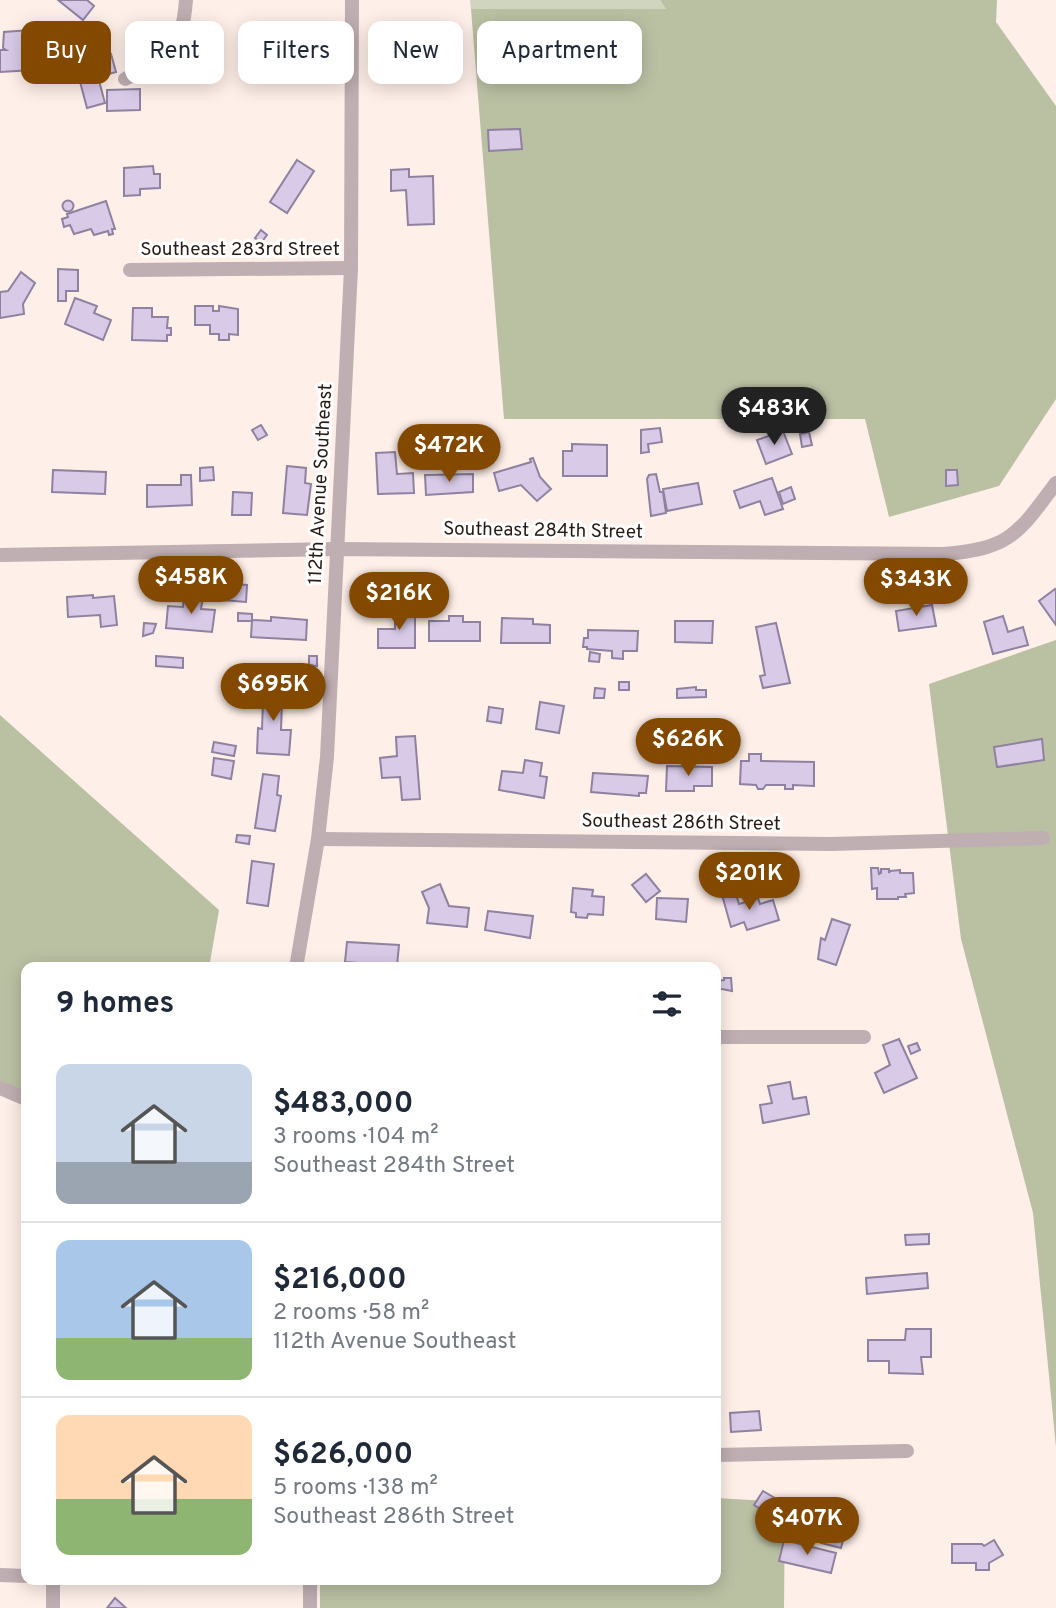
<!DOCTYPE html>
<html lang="en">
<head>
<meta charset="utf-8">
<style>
	:root { --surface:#fff; --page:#f2f2f3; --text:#1f2937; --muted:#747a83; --line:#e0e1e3; --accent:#844900 }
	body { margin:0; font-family:Overpass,sans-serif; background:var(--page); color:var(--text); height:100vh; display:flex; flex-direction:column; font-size:26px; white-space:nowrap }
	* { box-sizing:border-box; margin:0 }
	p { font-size:23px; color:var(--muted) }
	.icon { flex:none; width:38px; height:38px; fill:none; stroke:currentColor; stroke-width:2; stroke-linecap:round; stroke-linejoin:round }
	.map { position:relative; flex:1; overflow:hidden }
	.panel { position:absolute; left:21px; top:962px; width:700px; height:623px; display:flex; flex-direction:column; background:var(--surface); border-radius:14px; box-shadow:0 4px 18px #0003 }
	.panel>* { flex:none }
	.banner { position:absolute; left:21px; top:21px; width:700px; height:63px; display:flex; gap:14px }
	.price { position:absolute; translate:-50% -60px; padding:0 16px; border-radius:24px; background:var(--accent); color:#fff; font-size:23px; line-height:46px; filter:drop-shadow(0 2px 4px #0008) }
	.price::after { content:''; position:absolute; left:50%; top:42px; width:21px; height:16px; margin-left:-10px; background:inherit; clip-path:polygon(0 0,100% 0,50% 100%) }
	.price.selected { background:#222; color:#fff }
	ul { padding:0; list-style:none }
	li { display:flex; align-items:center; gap:21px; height:175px; padding:0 35px }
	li+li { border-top:2px solid var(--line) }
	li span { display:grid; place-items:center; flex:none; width:196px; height:140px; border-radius:14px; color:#555 }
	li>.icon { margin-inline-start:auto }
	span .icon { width:84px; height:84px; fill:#fffc; stroke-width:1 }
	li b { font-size:30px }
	h2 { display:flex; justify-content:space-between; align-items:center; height:84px; padding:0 35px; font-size:30px }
	.chip { padding:0 24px; border-radius:14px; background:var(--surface); box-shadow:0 4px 18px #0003; font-size:24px; line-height:63px }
	.chip.selected { background:var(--accent); color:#fff }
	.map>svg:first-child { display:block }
</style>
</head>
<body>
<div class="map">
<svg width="1056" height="1608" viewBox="0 0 1056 1608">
	<rect width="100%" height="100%" fill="#feefe8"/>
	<polygon fill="#cfd5be" points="470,0 660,0 666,9 471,9"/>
	<g fill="#bac1a3">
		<polygon points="660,0 997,0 996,22 1056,106 1056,399 999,486 889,517 865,419 504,419 471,9 666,9"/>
		<polygon points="1056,640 1056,1447 1033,1213 961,939 929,684"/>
		<polygon points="0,715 219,910 209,968 26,968 26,1096 0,1085"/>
		<polygon points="716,1498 785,1502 784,1608 320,1608 320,1580 716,1580"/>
	</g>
	<g fill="#d9cbe8" stroke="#8f819f" stroke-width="2">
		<polygon points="58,0 87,0 94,6 83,20"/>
		<polygon points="30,30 33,70 0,72 0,50 6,50 3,48 4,32"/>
		<polygon points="422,33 442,34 441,57 428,57 428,78 408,78 408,56 403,56 403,36 422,36"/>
		<polygon points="111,54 116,72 98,77 105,103 87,108 75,63"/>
		<polygon points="140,89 140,110 107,111 107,90"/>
		<polygon points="520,129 522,149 489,151 488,130"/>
		<polygon points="297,160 314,171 287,213 270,202"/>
		<polygon points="153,166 154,174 160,174 160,188 140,189 140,195 124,196 124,168"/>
		<polygon points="409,169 409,177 433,176 434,224 408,225 406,190 391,191 391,170"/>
		<circle cx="68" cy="206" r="5.5"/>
		<polygon points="106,201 115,229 112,229 113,234 109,235 108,231 94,235 91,229 74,234 70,225 64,227 62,219 68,217 67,214"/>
		<polygon points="261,230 267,235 261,243 255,238"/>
		<polygon points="58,269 78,270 78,291 66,291 66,301 58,301"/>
		<polygon points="21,272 35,283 23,304 24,314 0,318 0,292 8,291"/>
		<polygon points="75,298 97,306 94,313 111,320 103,340 65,324"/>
		<polygon points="195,306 213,306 213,311 219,311 219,306 238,309 238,335 229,334 229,340 219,340 219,334 210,334 210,325 195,325"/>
		<polygon points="133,308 152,308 152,317 168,317 167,328 171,328 171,335 167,335 167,341 132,340"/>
		<polygon points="261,425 267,435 258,440 252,430"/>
		<polygon points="660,428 662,442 648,444 649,452 641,453 641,430"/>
		<polygon points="783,431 792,454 766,464 757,440"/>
		<polygon points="809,432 812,445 802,447 800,434"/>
		<polygon points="572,444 607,445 607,476 563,476 563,451 572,451"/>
		<polygon points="395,452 397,474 413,473 414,493 378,494 376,453"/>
		<polygon points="533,458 540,477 551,489 537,501 521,485 499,491 494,473 531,462 530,459"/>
		<polygon points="287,466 306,468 305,483 311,484 307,515 283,513"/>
		<polygon points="213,467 214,480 200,481 200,468"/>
		<polygon points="53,470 106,472 105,494 52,492"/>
		<polygon points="946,470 957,470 958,485 946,486"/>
		<polygon points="473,474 473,492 426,495 425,475"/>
		<polygon points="656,474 660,492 663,492 666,513 651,516 647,479 649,475"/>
		<polygon points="181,475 191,475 192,505 147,507 147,485 181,485"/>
		<polygon points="772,478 783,509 765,515 760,501 740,508 734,491"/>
		<polygon points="698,483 702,504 667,511 663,489"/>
		<polygon points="791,487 795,499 783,504 779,492"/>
		<polygon points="233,492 252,493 251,515 232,515"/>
		<polygon points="223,583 247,585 246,602 222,600"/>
		<polygon points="1055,589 1056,591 1056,625 1039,601"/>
		<polygon points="93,595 93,598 114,596 117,625 101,627 100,615 68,617 67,597"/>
		<polygon points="184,595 203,597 201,609 215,610 212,632 166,628 168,606 183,607"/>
		<polygon points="932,605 936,626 899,631 896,611"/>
		<polygon points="395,611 415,611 415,648 378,648 378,629 395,629"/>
		<polygon points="238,613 252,614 252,621 238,621"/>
		<polygon points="449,616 463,616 463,622 480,622 480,641 429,641 429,621 449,621"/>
		<polygon points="1003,616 1008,632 1023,627 1028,645 993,654 984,622"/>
		<polygon points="271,617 307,620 306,640 251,637 252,620 271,621"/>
		<polygon points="502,618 533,619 533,624 550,625 550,643 501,643"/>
		<polygon points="675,621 713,621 712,643 675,642"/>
		<polygon points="144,623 156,624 153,633 143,636"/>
		<polygon points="776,623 790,683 763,688 760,676 765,675 756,627"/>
		<polygon points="588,630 638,631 637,651 623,651 623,659 612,658 612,651 587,649 587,647 583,647 584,638 588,638"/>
		<polygon points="590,652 600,654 599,662 589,661"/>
		<polygon points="156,656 183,658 183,668 156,666"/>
		<polygon points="309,656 317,656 317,666 309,665"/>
		<rect x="619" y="682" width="10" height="8"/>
		<polygon points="261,685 286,687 285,702 282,701 281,730 291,730 289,755 257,753 258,728 262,729 263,701 260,700"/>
		<polygon points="696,687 696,690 706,690 706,697 677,698 677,689"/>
		<polygon points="595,688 605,689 604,698 594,698"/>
		<polygon points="540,702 564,706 559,733 536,729"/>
		<polygon points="489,707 503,709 501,723 487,721"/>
		<polygon points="415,736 420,799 402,800 400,777 382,778 380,758 397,756 396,737"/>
		<polygon points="1042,739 1044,760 997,767 994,747"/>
		<polygon points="214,742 236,746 234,756 212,752"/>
		<polygon points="749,754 761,754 761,761 814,762 814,786 793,785 793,789 785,789 785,785 766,785 763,789 758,789 756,785 740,784 741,761 749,761"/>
		<polygon points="214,758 234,761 231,779 212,775"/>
		<polygon points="525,760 542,763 540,776 547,777 544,798 499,790 502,771 523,773"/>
		<polygon points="667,766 712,767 712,786 694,786 694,791 666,791"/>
		<polygon points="593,773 648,776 646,793 639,793 639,796 591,792"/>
		<polygon points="263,774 279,776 277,795 281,796 275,831 255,828"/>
		<polygon points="237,835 250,836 249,844 236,842"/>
		<polygon points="252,861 274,864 268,906 247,903"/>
		<polygon points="871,868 878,868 879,874 881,873 881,869 889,869 889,873 890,871 900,870 900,873 913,873 914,893 905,894 906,897 898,897 898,899 877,899 877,888 872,889"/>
		<polygon points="646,874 660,891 646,902 632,885"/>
		<polygon points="440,884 449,906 469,908 467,927 427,923 429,908 422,892"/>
		<polygon points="573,888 593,890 592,896 604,897 603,915 588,914 587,918 576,917 576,913 571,912"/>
		<polygon points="735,891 739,904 758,898 760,904 773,900 779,920 747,930 744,922 731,927 722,895"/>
		<polygon points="657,898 688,899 686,922 656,919"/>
		<polygon points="488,911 533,916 530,938 485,930"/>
		<polygon points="832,919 850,925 836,965 818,959 821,938 825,940"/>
		<polygon points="347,942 399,945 397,966 345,962"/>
		<polygon points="724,978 731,978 732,991 716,988 716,981 724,980"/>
		<polygon points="899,1039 917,1078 884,1093 875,1073 890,1065 883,1045"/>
		<polygon points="917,1043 920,1050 911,1054 908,1046"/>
		<polygon points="790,1082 793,1099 806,1097 809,1114 763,1123 760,1105 772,1103 768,1086"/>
		<polygon points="929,1234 929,1244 906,1245 905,1235"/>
		<polygon points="927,1273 928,1288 867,1294 866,1278"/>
		<polygon points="906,1329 931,1329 931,1357 921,1357 923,1374 889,1373 889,1361 868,1361 868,1340 905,1340"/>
		<polygon points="759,1411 761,1430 731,1432 730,1413"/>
		<polygon points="763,1491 780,1501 771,1515 754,1505"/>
		<polygon points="827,1520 847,1525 841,1548 821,1543"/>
		<polygon points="784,1540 836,1553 831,1573 779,1561"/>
		<polygon points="994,1540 1003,1555 989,1563 989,1570 976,1570 976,1563 952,1563 952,1544 982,1544 984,1546"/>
		<polygon points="115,1598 126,1608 107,1608"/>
	</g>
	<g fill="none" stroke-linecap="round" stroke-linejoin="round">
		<g stroke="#bfaeb2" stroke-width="14">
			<path d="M125 79C168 58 182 52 186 0"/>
			<polyline points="130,270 351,268"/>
			<path d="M0 555 337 549 943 554C1010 549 1018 534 1056 483"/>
			<polyline points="318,839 831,844 1043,838"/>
			<polyline points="296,968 318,839 327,757 351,268 352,0"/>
			<polyline points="716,1037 864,1037"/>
			<polyline points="0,1088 26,1099"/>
			<polyline points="716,1455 907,1451"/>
			<polyline points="0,1575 26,1576"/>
			<polyline points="53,1580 53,1608"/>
			<polyline points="310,1608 310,1580"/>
		</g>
	</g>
	<g text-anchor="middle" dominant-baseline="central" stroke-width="6" stroke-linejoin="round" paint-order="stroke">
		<g font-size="19" fill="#291c16" stroke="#fff">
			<text x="240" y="250">Southeast 283rd Street</text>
			<text transform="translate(321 484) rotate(-87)">112th Avenue Southeast</text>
			<text transform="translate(543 531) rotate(1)">Southeast 284th Street</text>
			<text transform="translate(681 823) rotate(1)">Southeast 286th Street</text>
		</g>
	</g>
</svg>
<b class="price selected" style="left:774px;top:447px">$483K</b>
<b class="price" style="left:449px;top:484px">$472K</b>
<b class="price" style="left:191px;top:616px">$458K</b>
<b class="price" style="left:916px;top:618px">$343K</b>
<b class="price" style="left:399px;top:632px">$216K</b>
<b class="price" style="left:273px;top:723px">$695K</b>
<b class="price" style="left:688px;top:778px">$626K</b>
<b class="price" style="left:749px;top:912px">$201K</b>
<b class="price" style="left:807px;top:1557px">$407K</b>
<div class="banner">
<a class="chip selected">Buy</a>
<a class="chip">Rent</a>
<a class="chip">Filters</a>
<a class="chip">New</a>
<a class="chip">Apartment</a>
</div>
<section class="panel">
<h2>9 homes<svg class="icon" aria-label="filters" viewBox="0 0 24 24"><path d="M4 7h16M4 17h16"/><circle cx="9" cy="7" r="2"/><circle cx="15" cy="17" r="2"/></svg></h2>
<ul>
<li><span style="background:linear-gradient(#c9d6e8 70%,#9aa5b1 0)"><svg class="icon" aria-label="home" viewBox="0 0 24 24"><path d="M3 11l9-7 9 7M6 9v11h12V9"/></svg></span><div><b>$483,000</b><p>3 rooms · 104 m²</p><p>Southeast 284th Street</p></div></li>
<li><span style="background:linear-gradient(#a9c7e8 70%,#8fb573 0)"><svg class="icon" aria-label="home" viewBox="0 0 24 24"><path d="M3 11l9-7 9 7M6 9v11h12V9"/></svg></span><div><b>$216,000</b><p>2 rooms · 58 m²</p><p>112th Avenue Southeast</p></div></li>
<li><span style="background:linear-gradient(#ffd9b3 60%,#8fb573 0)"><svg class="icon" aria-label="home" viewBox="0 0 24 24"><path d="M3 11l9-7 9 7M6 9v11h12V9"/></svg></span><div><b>$626,000</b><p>5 rooms · 138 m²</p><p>Southeast 286th Street</p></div></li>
</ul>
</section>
</div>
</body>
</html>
